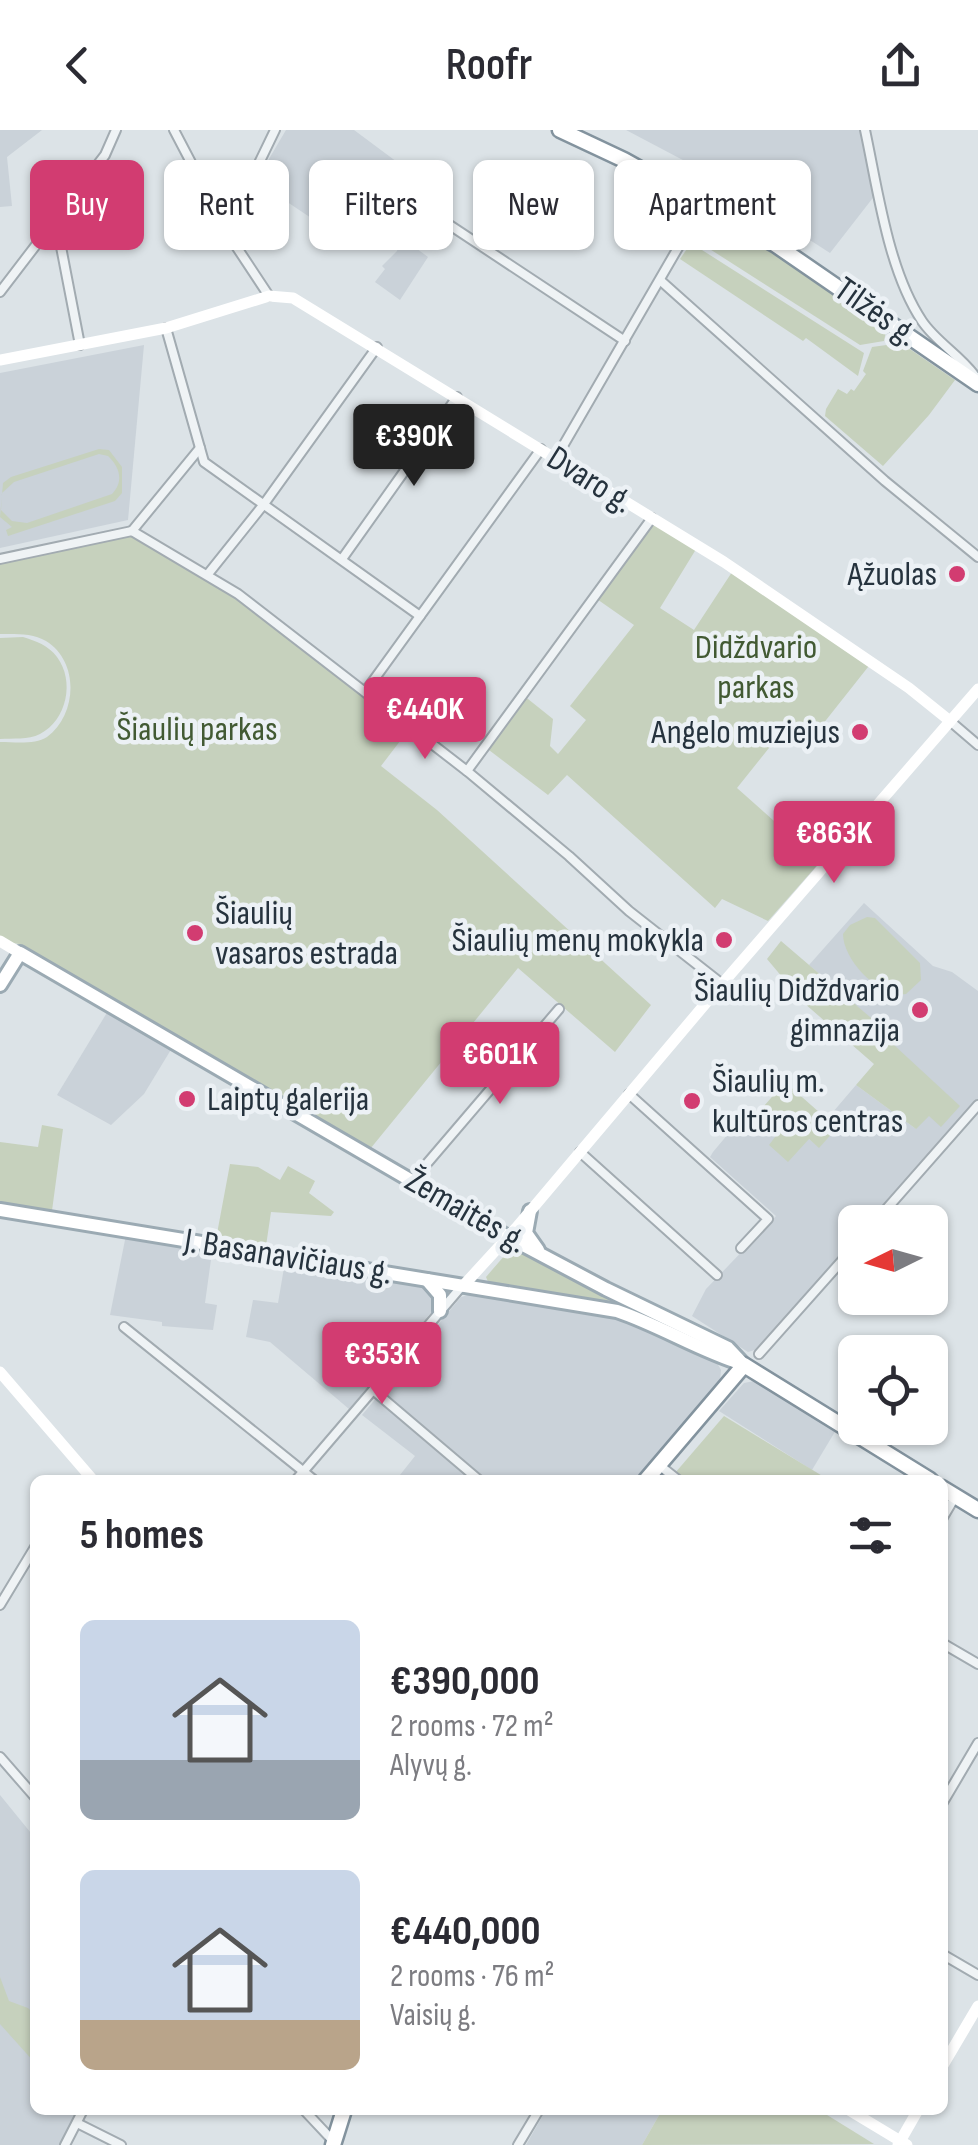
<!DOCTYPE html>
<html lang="en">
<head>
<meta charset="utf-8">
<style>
	:root { --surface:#fff; --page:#f2f2f3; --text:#2b2b33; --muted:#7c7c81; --accent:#d23c71 }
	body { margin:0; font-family:"Sofia Sans Condensed",sans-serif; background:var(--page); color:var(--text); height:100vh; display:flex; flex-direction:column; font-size:38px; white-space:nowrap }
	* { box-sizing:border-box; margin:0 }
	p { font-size:32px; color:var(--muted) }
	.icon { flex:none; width:55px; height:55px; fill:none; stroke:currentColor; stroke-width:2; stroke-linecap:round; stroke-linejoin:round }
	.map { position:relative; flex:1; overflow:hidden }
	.drawer { position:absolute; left:30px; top:1345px; width:918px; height:640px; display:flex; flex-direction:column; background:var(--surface); border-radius:15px; box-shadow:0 2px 8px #0004 }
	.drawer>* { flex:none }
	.top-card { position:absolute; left:30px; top:30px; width:920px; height:90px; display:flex; gap:20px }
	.needle { width:65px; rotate:265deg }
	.buttons { position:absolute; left:838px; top:1075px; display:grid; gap:20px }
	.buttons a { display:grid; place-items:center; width:110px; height:110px; border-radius:15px; background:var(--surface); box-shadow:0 2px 8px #0004; font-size:50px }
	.price { position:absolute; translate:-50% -85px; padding:0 22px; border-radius:10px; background:var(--accent); color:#fff; font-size:32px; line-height:65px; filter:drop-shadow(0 2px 5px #0008) }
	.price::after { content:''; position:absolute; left:50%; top:60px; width:30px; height:22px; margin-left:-15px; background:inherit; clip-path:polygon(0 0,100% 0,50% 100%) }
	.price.active { background:#222; color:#fff }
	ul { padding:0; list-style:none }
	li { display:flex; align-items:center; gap:30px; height:250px; padding:0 50px }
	li span { display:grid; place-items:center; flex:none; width:280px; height:200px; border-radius:15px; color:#555 }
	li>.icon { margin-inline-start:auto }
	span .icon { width:120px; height:120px; fill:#fffc; stroke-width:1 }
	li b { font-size:42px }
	h2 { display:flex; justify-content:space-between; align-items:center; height:120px; padding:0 50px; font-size:42px }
	.pill { padding:0 35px; border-radius:15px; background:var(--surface); box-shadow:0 2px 8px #0004; font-size:35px; line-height:90px }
	.pill.active { background:var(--accent); color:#fff }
	header { display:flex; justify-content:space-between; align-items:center; height:130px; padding:0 50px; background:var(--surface); font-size:45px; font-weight:600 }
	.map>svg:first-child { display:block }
</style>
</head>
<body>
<header><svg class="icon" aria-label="back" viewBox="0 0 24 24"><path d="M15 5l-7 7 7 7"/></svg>Roofr<svg class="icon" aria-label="share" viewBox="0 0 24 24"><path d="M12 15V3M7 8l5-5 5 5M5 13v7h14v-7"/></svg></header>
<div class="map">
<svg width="978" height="2015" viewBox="0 0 978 2015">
	<rect width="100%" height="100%" fill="#dce3e7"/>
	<g fill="#cad2d9">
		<polygon points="0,0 42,0 7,27 12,76 0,77"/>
		<polygon points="286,0 354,0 436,61 396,111 348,77 332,102 256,51"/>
		<polygon points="613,0 865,0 879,60 830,123 698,38 626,0"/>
		<polygon points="401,107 428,127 400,170 375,152 385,139 382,136 397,121"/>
		<polygon points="144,215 128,390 0,418 0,243"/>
		<polygon points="864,773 933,836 952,842 978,861 978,969 869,1092 855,1092 855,1109 758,1219 748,1222 692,1186 706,1159 776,1086 710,1027 713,1022 749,979 779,1004 809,1009 819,1017 836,999 827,989 856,955 916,999 881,902 883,899 809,835"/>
		<polygon points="111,876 175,913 144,964 111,995 57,965"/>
		<polygon points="127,1100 213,1115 205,1173 217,1175 213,1200 162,1196 162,1192 110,1185"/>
		<polygon points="285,1132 429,1157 434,1163 434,1179 349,1279 270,1212 246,1207 253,1170 278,1173"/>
		<polygon points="475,1163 617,1187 716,1231 721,1240 720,1251 635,1350 396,1350 415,1326 362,1285 461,1167"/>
		<polygon points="754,1251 836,1300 812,1340 719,1281 744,1253"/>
		<polygon points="0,1665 35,1708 35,1980 83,1980 65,2015 0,2015"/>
		<polygon points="546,1980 662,1980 642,2015 526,2015"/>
	</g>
	<g fill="#c6d1bd" fill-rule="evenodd">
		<path d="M709 86C771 120 829 160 886 201L884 211 860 215 694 109Z"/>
		<polygon points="691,113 864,223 858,246 806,208 803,211 680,129"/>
		<polygon points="901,213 955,250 929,285 883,336 825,286 826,279 838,259 847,264 851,259 854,261 866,244 863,241 872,217"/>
		<path d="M99 319 109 320 122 337V363L115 371 8 406 6 400 12 397 0 387 3 353 11 347ZM99 324 108 326C120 337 124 352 112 364L27 393 12 391 1 380 2 363 14 352Z"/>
		<polygon points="652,388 698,416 660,478 694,500 734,439 872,532 815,604 781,603 737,658 820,732 768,791 722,769 715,778 567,645 548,665 485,617 523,565 553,589 550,616 558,624 586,590 570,576 634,495 594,467"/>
		<path d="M128 400 220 451 410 598 381 636 437 680 651 875 615 922 518 838 366 1024 195 918 19 814 0 811V612C14 612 35 615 47 607 77 585 80 532 46 511 33 503 15 504 0 504V429Z"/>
		<path d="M23 507C36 511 48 515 57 527 75 551 67 590 40 604 28 610 13 608 0 609V508Z"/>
		<path d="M867 787 875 788 920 833 921 850 906 864C879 868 843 830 843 804L850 795Z"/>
		<polygon points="781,811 884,899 881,903 960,976 941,997 929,986 916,999 856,955 874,934 804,873 767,829"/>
		<polygon points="785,952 837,998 819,1018 809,1009 788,1032 769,1015 778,1003 756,985"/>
		<polygon points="42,995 63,999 51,1088 0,1080 0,1012 38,1017"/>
		<polygon points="230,1034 258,1037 280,1050 288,1036 315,1051 309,1063 334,1082 331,1086 271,1082 266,1116 216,1109"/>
		<polygon points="517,1117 616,1171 620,1176 489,1154 486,1147 511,1118"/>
		<polygon points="724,1286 829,1350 686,1350 675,1343"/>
		<polygon points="0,1847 9,1871 28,1878 35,1885 35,1933 0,1894"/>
		<polygon points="662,1980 819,1980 874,2014 642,2015"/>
	</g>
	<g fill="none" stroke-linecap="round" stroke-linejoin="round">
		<g stroke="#a2abb1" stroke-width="12">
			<g id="street">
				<polyline points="174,0 230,107 269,166"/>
				<path d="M865 0C878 60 888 140 922 191 936 212 960 225 975 246"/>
				<polyline points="436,86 625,211"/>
				<polyline points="56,91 80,215"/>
				<polyline points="223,96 232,89 275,0"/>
				<polyline points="661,151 885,351 978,427"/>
				<polyline points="0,162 105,25 116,0"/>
				<polyline points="166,198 204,332 420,486"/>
				<polyline points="556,328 704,73"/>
				<polyline points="132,401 238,464 467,641 569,726 629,781 722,854"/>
				<polyline points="132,401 200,318"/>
				<polyline points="0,429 132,401"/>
				<polyline points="342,429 457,267"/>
				<polyline points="208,444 264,374 377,217"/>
				<polyline points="365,562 541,319"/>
				<polyline points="950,591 978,615"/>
				<polyline points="467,641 652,388"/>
				<polyline points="629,964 768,1089 741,1118"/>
				<polyline points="580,1022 717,1145"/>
				<polyline points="412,1051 559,879"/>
				<polyline points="875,1092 978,975"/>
				<polyline points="124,1197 314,1350"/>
				<polyline points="759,1224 855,1116"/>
				<polyline points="373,1260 479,1350"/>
				<polyline points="659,1335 678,1350"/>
				<polyline points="296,1350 462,1156"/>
				<polyline points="942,1389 955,1367"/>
				<polyline points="0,1475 35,1417"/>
				<polyline points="942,1513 978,1534"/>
				<polyline points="0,1627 35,1667"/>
				<polyline points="942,1674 978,1613"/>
				<polyline points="942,1824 978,1845"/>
				<polyline points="304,1980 335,2013"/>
				<polyline points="77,1993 121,2015"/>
				<polyline points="65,2015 83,1980"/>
				<polyline points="518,2015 539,1980"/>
			</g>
		</g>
		<g stroke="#9baab3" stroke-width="18">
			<g id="primary">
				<polyline points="0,855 20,823 508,1107 606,1159 728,1218 744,1235"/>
				<path d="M0 1080 617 1181C661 1196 700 1221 743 1234"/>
				<polyline points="530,1081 526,1103 538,1120"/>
				<polyline points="427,1150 440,1165 440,1181"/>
			</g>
		</g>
		<g stroke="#83939e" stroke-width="19">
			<g id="highway">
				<polyline points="560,0 624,30 776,115 978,254"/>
				<polyline points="646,1350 744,1235 930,1350"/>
				<polyline points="942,1358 978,1380"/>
				<polyline points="333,2015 344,1980"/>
			</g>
		</g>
		<use href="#street" stroke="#eff3f5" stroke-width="8"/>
		<g stroke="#fff" stroke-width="11">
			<polyline points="0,230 166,198 269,166 293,168 724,432 909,558 950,591"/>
			<polyline points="0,811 20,823"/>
			<polyline points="463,1156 516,1098 722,854 978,559"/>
			<polyline points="0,1242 93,1350"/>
			<polyline points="942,1937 978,1876"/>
			<polyline points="849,1980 907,2015"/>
			<polyline points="898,2015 918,1980"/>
		</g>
		<use href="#primary" stroke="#fff" stroke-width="12"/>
		<use href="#highway" stroke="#fff" stroke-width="14"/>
	</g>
	<g fill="#d23c71" stroke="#ecf1f5" stroke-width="4">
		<circle cx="957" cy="444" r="10"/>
		<circle cx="860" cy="602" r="10"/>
		<circle cx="195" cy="803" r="10"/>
		<circle cx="724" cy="810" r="10"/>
		<circle cx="920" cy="880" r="10"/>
		<circle cx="187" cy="969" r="10"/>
		<circle cx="692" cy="971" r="10"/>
	</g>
	<g text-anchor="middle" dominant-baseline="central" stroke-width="9" stroke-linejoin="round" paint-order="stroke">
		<g font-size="35" fill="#26333e" stroke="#ecf1f5">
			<text transform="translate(876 182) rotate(35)">Tilžės g.</text>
			<text transform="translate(590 350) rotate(32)">Dvaro g.</text>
			<text transform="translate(466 1081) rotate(30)">Žemaitės g.</text>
			<text transform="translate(288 1127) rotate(9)">J. Basanavičiaus g.</text>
		</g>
		<g font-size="35" fill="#26333e" stroke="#ecf1f5" text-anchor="end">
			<text x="937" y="444">Ąžuolas</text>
			<text x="840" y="602">Angelo muziejus</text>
			<text x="215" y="783" text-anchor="start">Šiaulių<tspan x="215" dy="40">vasaros estrada</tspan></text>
			<text x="704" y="810">Šiaulių menų mokykla</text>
			<text x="900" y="860">Šiaulių Didždvario<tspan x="900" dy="40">gimnazija</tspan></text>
			<text x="712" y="951" text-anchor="start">Šiaulių m.<tspan x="712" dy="40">kultūros centras</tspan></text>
			<text x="207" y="969" text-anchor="start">Laiptų galerija</text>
		</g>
		<g font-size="35" fill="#425a33" stroke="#ecf1f5">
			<text x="756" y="517">Didždvario<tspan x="756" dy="40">parkas</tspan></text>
			<text x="197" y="599">Šiaulių parkas</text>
		</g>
	</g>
</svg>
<div class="buttons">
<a><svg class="needle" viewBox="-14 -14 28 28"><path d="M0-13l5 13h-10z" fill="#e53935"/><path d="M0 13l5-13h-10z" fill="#7c7c81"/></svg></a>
<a><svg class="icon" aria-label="locate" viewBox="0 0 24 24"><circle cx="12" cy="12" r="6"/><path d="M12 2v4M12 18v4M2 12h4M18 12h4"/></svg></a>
</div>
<b class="price active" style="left:414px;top:359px">€390K</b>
<b class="price" style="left:425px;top:632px">€440K</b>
<b class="price" style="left:834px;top:756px">€863K</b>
<b class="price" style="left:500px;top:977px">€601K</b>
<b class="price" style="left:382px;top:1277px">€353K</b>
<div class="top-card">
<a class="pill active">Buy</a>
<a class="pill">Rent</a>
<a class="pill">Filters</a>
<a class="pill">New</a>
<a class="pill">Apartment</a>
</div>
<section class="drawer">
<h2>5 homes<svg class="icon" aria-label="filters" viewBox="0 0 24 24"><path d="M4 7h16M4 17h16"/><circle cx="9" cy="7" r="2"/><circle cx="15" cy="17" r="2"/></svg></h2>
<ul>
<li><span style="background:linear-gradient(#c9d6e8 70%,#9aa5b1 0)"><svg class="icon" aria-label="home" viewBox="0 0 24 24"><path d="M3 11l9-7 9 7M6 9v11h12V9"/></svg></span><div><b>€390,000</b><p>2 rooms · 72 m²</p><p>Alyvų g.</p></div></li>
<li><span style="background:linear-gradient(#c9d6e8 75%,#b9a48a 0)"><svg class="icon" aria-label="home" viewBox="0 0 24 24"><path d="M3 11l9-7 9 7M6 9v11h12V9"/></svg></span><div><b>€440,000</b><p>2 rooms · 76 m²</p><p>Vaisių g.</p></div></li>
</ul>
</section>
</div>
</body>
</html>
